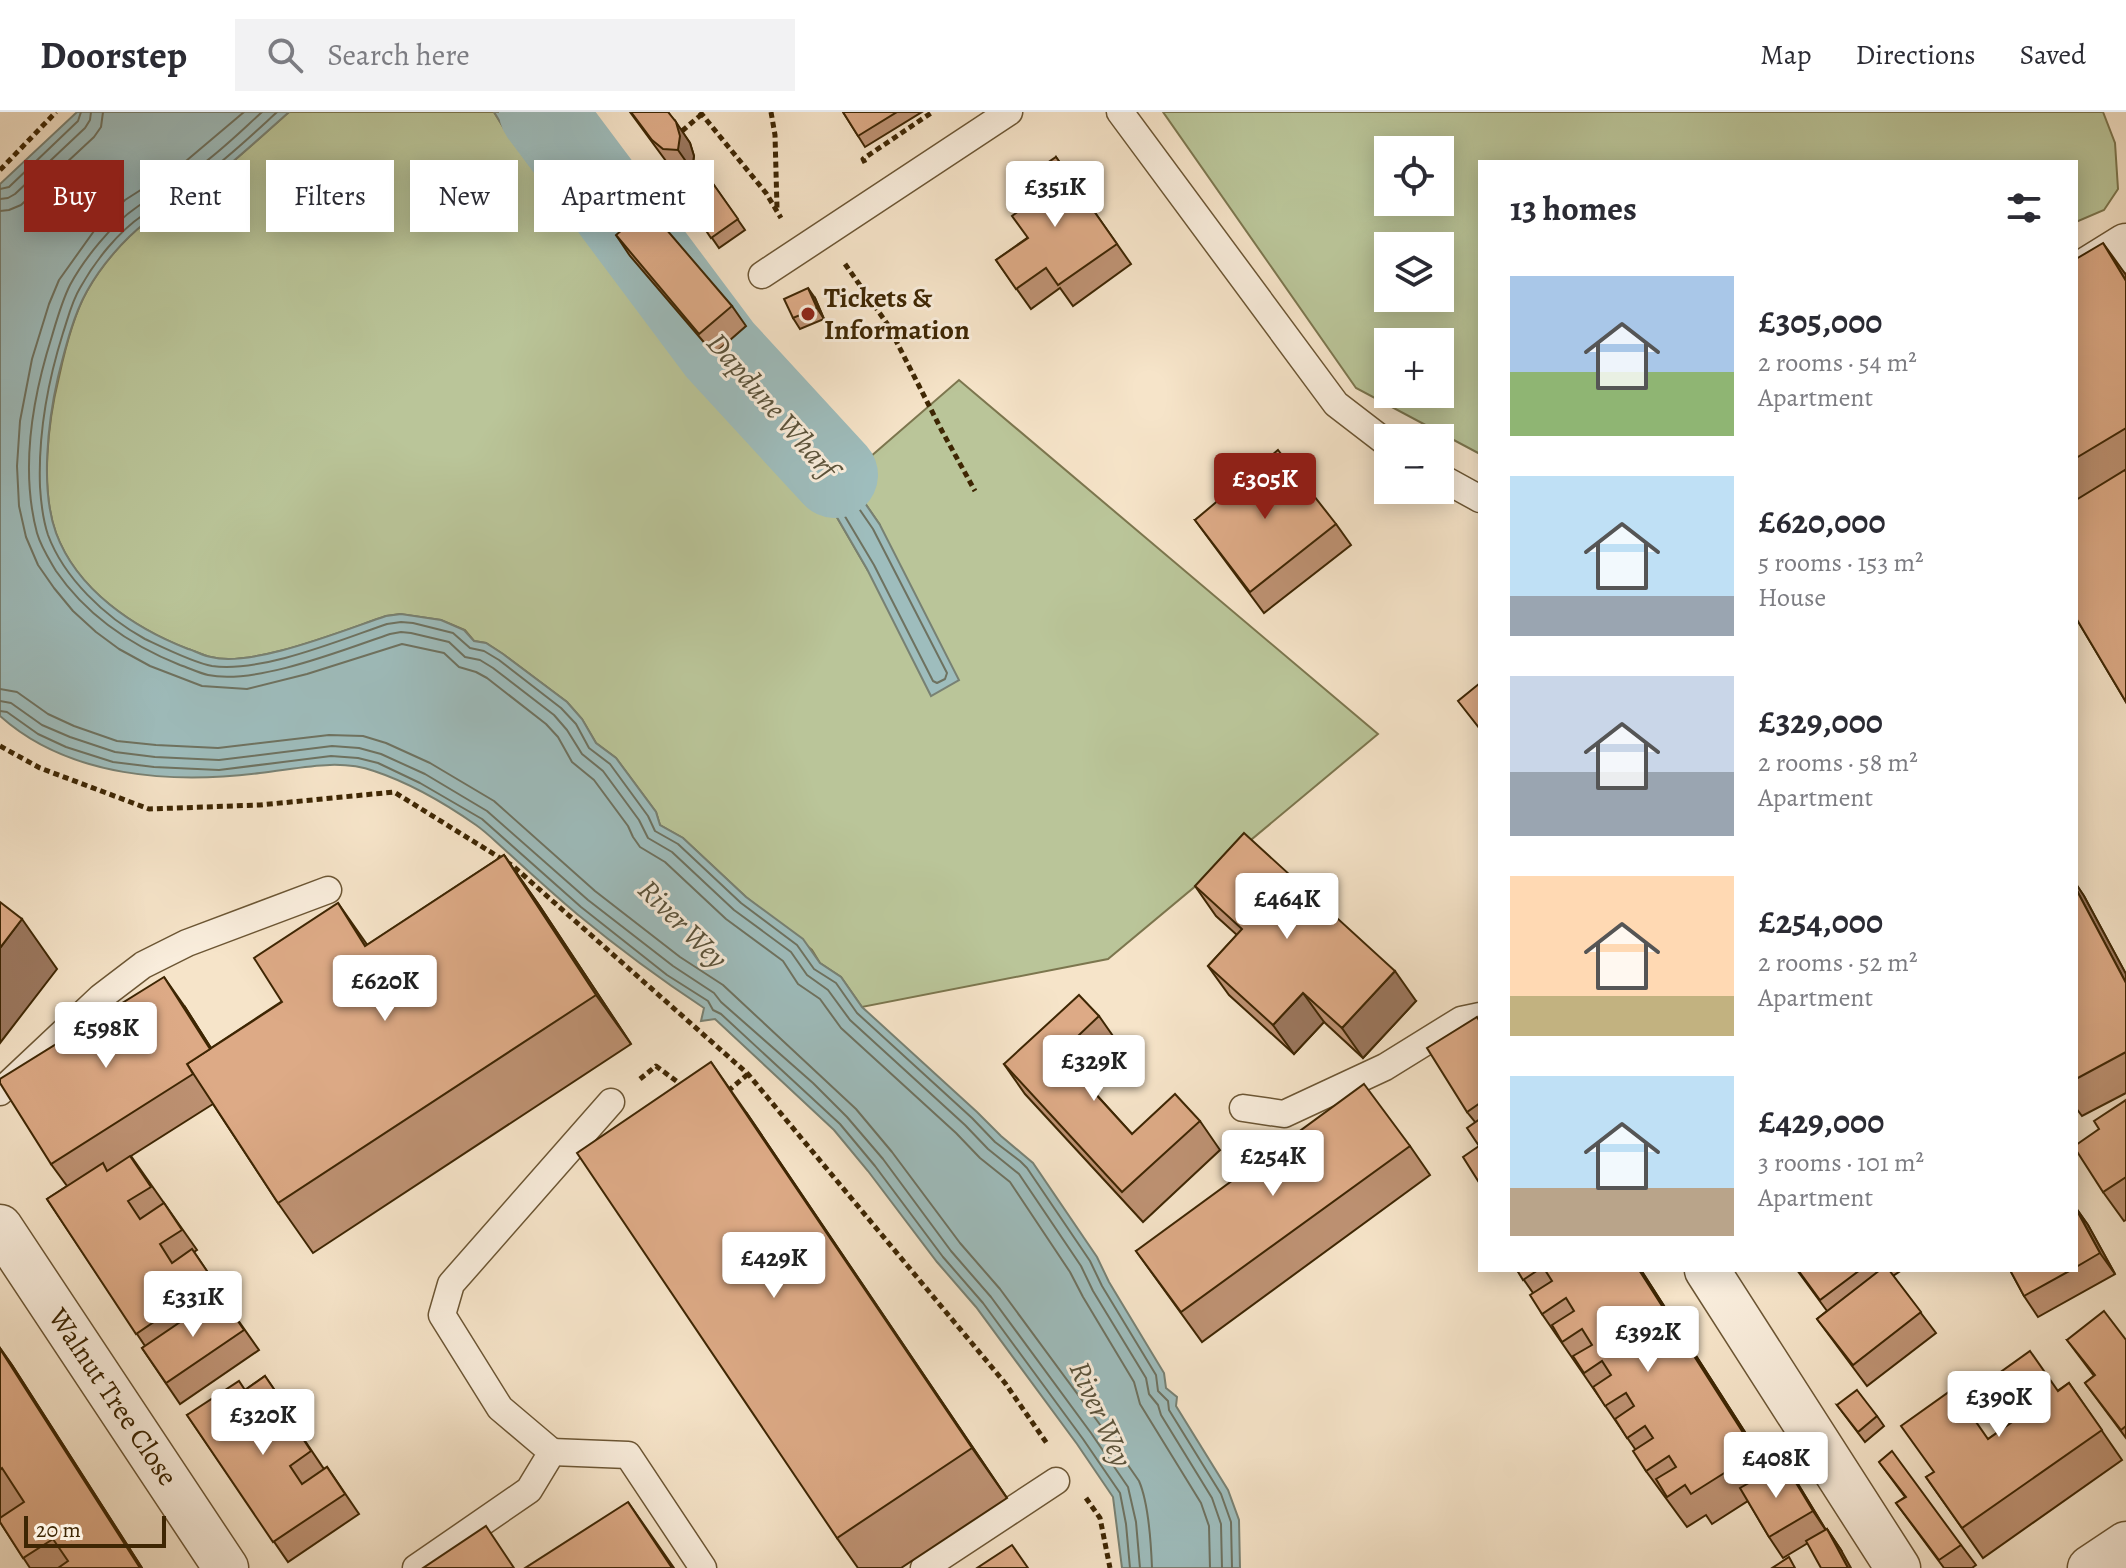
<!DOCTYPE html>
<html lang="en">
<head>
<meta charset="utf-8">
<style>
	:root { --surface:#fff; --page:#f2f2f3; --text:#2b2b33; --muted:#7c7c81; --line:#e1e1e2; --accent:#8f2418 }
	body { margin:0; font-family:Alegreya,serif; background:var(--page); color:var(--text); height:100vh; display:flex; flex-direction:column; font-size:30px; white-space:nowrap }
	* { box-sizing:border-box; margin:0 }
	p { font-size:26px; color:var(--muted) }
	.icon { flex:none; width:44px; height:44px; fill:none; stroke:currentColor; stroke-width:2; stroke-linecap:round; stroke-linejoin:round }
	.map { position:relative; flex:1; overflow:hidden }
	.details { position:absolute; left:1478px; top:48px; width:600px; height:1112px; display:flex; flex-direction:column; background:var(--surface); border-radius:0px; box-shadow:0 4px 20px #0003 }
	.details>* { flex:none }
	.guide { position:absolute; left:24px; top:48px; width:760px; height:72px; display:flex; gap:16px }
	.tools { position:absolute; left:1374px; top:24px; display:grid; gap:16px }
	.tools a { display:grid; place-items:center; width:80px; height:80px; border-radius:0px; background:var(--surface); box-shadow:0 4px 20px #0003; font-size:40px }
	.scale { position:absolute; left:24px; bottom:20px; width:142px; box-sizing:border-box; padding-left:8px; border:4px solid #3e2603; border-top:0; font-size:22px; line-height:28px; white-space:nowrap; color:#3e2603; -webkit-text-stroke:6px #f9eddc; paint-order:stroke }
	.price { position:absolute; translate:-50% -68px; padding:0 18px; border-radius:8px; background:#fff; color:#222; font-size:26px; line-height:52px; filter:drop-shadow(0 2px 4px #0008) }
	.price::after { content:''; position:absolute; left:50%; top:48px; width:24px; height:18px; margin-left:-12px; background:inherit; clip-path:polygon(0 0,100% 0,50% 100%) }
	.price.current { background:var(--accent); color:#fff }
	ul { padding:0; list-style:none }
	li { display:flex; align-items:center; gap:24px; height:200px; padding:0 32px }
	li span { display:grid; place-items:center; flex:none; width:224px; height:160px; border-radius:0px; color:#555 }
	li>.icon { margin-inline-start:auto }
	span .icon { width:96px; height:96px; fill:#fffc; stroke-width:1 }
	li b { font-size:34px }
	h2 { display:flex; justify-content:space-between; align-items:center; height:96px; padding:0 32px; font-size:34px }
	.pill { padding:0 28px; border-radius:0px; background:var(--surface); box-shadow:0 4px 20px #0003; font-size:28px; line-height:72px }
	.pill.current { background:var(--accent); color:#fff }
	header { display:flex; align-items:center; gap:48px; box-sizing:border-box; height:112px; padding:0 40px; background:var(--surface); border-bottom:2px solid var(--line) }
	header strong { font-size:38px }
	nav { display:flex; gap:44px; margin-inline-start:auto; font-size:28px }
	.search { width:560px; height:72px; background:var(--page); display:flex; align-items:center; gap:20px; box-sizing:border-box; padding:0 28px; border-radius:0px; color:var(--muted); font-size:30px }
	.map>svg:first-child { display:block }
</style>
</head>
<body>
<header>
<strong>Doorstep</strong>
<div class="search"><svg class="icon" aria-label="search" viewBox="0 0 24 24"><circle cx="10" cy="10" r="6"/><path d="M15 15l6 6"/></svg>Search here</div>
<nav><a>Map</a><a>Directions</a><a>Saved</a></nav>
</header>
<div class="map">
<svg width="2126" height="1456" viewBox="0 0 2126 1456">
	<rect width="100%" height="100%" fill="#f6e4c9"/>
	<filter id="stains"><feTurbulence type="fractalNoise" baseFrequency=".0025" numOctaves="4"/><feColorMatrix values="0 0 0 0 .2 0 0 0 0 .09 0 0 0 0 .02 0 0 0 .5 -.17"/></filter>
	<radialGradient id="worn" r=".72"><stop offset=".6" stop-color="#630" stop-opacity="0"/><stop offset="1" stop-color="#630" stop-opacity=".3"/></radialGradient>
	<g fill="#bac599" stroke="#7c764e" stroke-width="2" fill-rule="evenodd">
		<path d="M289 0H494L505 18 608 152 616 159 619 158 647 134 765 268 738 290 783 343 815 373 831 395 867 457 880 413 847 365 959 268 1378 622 1108 847 862 895 841 865 820 851 812 838 746 785 683 726 660 713 656 700 616 646 596 631 582 607 567 590 503 542 486 531 474 529 465 518 441 508 400 502 386 504C344 518 252 556 211 545 203 544 196 539 188 537 134 516 77 478 56 421 40 377 48 309 59 265 65 237 73 204 87 179 101 154 123 128 146 110 165 96 188 86 207 71 235 49 262 24 289 0Z"/>
		<path d="M1163 0H2103L2115 31 2118 77 2104 98 2076 110V50H1480V342L1356 276ZM1388 38H1440V90H1388ZM1388 134H1440V186H1388ZM1388 230H1440V282H1388Z"/>
	</g>
	<g fill="#9ebdbd" stroke="#788173" stroke-width="2">
		<path d="M77 0H289C262 24 235 49 207 71 188 86 165 96 146 110 123 128 101 154 87 179 73 204 65 237 58 265 48 309 40 377 56 421 77 478 134 516 188 537 196 539 203 544 211 545 252 556 344 518 386 504L401 502 441 508 464 518 474 529 486 531 503 542 567 590 582 607 596 631 616 646 656 700 660 713 683 726 746 785 803 827 820 851 841 865 862 895 977 1000 1001 1024 1033 1051 1097 1145 1109 1170 1164 1261 1166 1276 1177 1285 1176 1294 1228 1378 1239 1408 1240 1456H1122L1113 1385 1077 1332 976 1195 937 1150 868 1059 834 1018 715 907 701 909 704 896C660 867 617 835 577 802 552 781 528 759 504 737 495 729 486 720 476 713 446 692 410 671 374 659 338 646 297 657 260 661 173 672 69 666 0 604V72Z"/>
		<polygon points="494,0 585,0 649,88 649,95 640,103 647,134 619,158 616,159 608,152 505,18"/>
		<polygon points="765,268 847,365 880,413 959,568 931,584 867,457 831,395 815,373 783,343 738,290"/>
	</g>
	<g fill="none" stroke-linecap="round" stroke-linejoin="round">
		<g stroke="#6e7260" stroke-width="2">
			<polyline points="244,0 186,49 125,88 94,119 59,168 49,192 32,247 20,309 17,354 19,394 26,425 38,453 54,476 73,499 96,520 119,537 150,554 202,574 247,577 307,562 402,532 444,541 459,555 476,560 487,566 546,612 558,625 572,650 594,668 628,714 633,725 640,735 665,750 726,807 783,849 798,872 820,887 841,916 956,1021 980,1046 1010,1070 1070,1160 1083,1185 1134,1270 1140,1292 1201,1391 1209,1414 1210,1456"/>
			<path d="M262 0C240 20 218 42 193 59 175 72 155 82 137 95 112 112 84 147 70 173 62 189 57 207 52 224 32 287 20 357 37 421 41 435 49 447 56 459 87 504 130 533 180 553 189 556 199 561 208 563 256 573 343 538 390 522L401 520 411 521 449 530 465 545 480 548 493 556 554 603 567 618 582 642 603 659 639 708 648 726 672 740 734 798 791 840 807 863 828 878 850 908 965 1013 988 1037 1019 1062 1081 1154 1093 1179 1146 1266 1149 1282 1158 1293 1161 1303 1212 1386 1221 1412 1222 1456"/>
			<path d="M277 0C252 23 227 47 199 67 181 80 161 90 143 103 118 120 95 149 80 176 72 189 68 206 63 221 47 272 38 321 40 375 41 391 43 408 48 423 64 466 105 505 145 527 162 535 194 551 212 554 262 561 340 528 387 512L401 510 413 511 453 521 470 536 484 539 499 548 561 596 576 612 589 636 610 652 648 704 655 719 678 732 741 791 797 833 814 857 836 871 857 901 972 1006 995 1030 1020 1049 1027 1056 1090 1149 1102 1174 1156 1263 1158 1279 1168 1289 1169 1298 1221 1382 1231 1410 1232 1456"/>
			<polyline points="503,0 613,146 618,148 626,141"/>
			<polyline points="515,0 615,132 620,133"/>
			<polyline points="529,0 604,98 609,99 612,89 562,20 558,11 557,0"/>
			<polyline points="569,0 572,13 626,88 621,104 622,115"/>
			<polyline points="579,0 580,8 640,89 631,107"/>
			<polyline points="0,77 9,75 78,9 81,0"/>
			<polyline points="0,87 8,86 15,82 85,16 90,8 91,0"/>
			<polyline points="0,99 9,98 21,93 94,25 101,15 103,0"/>
			<polygon points="764,280 840,369 873,417 947,561 945,567 937,571 933,569 874,453 837,391 820,367 789,338 751,294 752,289"/>
			<path d="M0 577 17 580 48 602 74 614 117 629 156 633 218 636 329 623 363 624 386 631 430 651 494 689 595 779 680 845 723 873 856 997 892 1040 960 1131 1000 1177 1101 1314 1139 1369C1149 1392 1151 1430 1152 1456"/>
			<polyline points="0,589 11,591 42,613 70,625 115,640 155,645 219,648 332,634 359,636 381,642 425,662 487,699 588,788 673,854 714,881 721,890 813,971 847,1005 883,1047 951,1139 991,1185 1091,1321 1128,1375 1136,1410 1140,1456"/>
			<polyline points="0,599 7,600 38,622 66,635 113,650 154,655 219,658 331,644 358,646 378,651 420,671 482,707 581,795 667,863 708,889 713,898 721,902 840,1012 875,1054 943,1145 983,1191 1083,1327 1120,1381 1126,1412 1130,1456"/>
		</g>
		<polyline stroke="#9ebdbd" stroke-width="86" points="542,0 720,238 835,363"/>
		<g stroke="#6c5634" stroke-width="29">
			<g id="service">
				<polyline points="1120,0 1336,292 1388,332"/>
				<polyline points="762,163 1009,0"/>
				<polyline points="1440,365 1480,387"/>
				<polyline points="0,980 101,885 143,853 187,831 328,778"/>
				<polyline points="1243,996 1284,1002 1385,955 1461,908 1480,904"/>
				<polyline points="552,1340 628,1343 703,1456"/>
				<polyline points="416,1456 529,1378 552,1340 500,1296 442,1203 451,1172 611,990"/>
				<polyline points="924,1456 1056,1369"/>
			</g>
		</g>
		<g stroke="#6c5634" stroke-width="47">
			<g id="minor">
				<polyline points="2076,165 2126,134"/>
				<polyline points="1707,1158 1898,1456"/>
				<polyline points="2090,1456 2126,1432"/>
			</g>
		</g>
		<g stroke="#6c5634" stroke-width="47">
			<polyline id="tertiary" points="0,1115 226,1456"/>
		</g>
		<g stroke="#3e2603" stroke-width="5" stroke-dasharray="6 4" stroke-linecap="butt">
			<polyline points="700,0 766,81 781,106"/>
			<polyline points="771,0 775,23 777,96"/>
			<polyline points="682,19 702,2"/>
			<polyline points="865,51 863,47 931,1"/>
			<polyline points="0,58 56,0"/>
			<polyline points="845,152 888,213 942,319 975,379"/>
			<polyline points="0,634 40,656 149,697 260,693 394,680 513,754 748,962 1005,1271 1048,1333"/>
			<polyline points="640,967 656,954 683,974"/>
			<polyline points="728,979 748,962"/>
			<polyline points="1086,1386 1100,1406 1110,1456"/>
		</g>
		<use href="#service" stroke="#f9eddc" stroke-width="26"/>
		<use href="#minor" stroke="#f9eddc" stroke-width="44"/>
		<use href="#tertiary" stroke="#f9eddc" stroke-width="44"/>
	</g>
	<g fill="#be9273" stroke="#3e2603" stroke-width="2">
		<polygon points="630,0 668,0 690,31 694,44 692,58 678,57 666,49"/>
		<polygon points="843,0 922,0 865,35"/>
		<polygon points="1056,45 1131,152 1073,194 1060,176 1031,197 996,148 1027,126 1034,89"/>
		<polygon points="709,66 745,118 719,136 683,84"/>
		<polygon points="616,123 732,194 746,214 714,242 630,144"/>
		<polygon points="2076,147 2126,163 2126,590 2076,506"/>
		<polygon points="815,186 824,207 800,217 793,206"/>
		<polygon points="1195,408 1336,412 1351,433 1264,501"/>
		<polygon points="504,743 539,793 631,932 313,1141 278,1091 213,992 131,1044 197,1138 194,1140 223,1183 221,1184 259,1238 180,1292 142,1236 145,1234 47,1087 67,1074 51,1052 185,895 211,936"/>
		<polygon points="2076,772 2084,784 2126,862 2126,981 2082,1004 2076,996"/>
		<polygon points="1195,774 1416,889 1363,946 1324,910 1294,942 1229,883 1208,854 1237,823 1216,804"/>
		<polygon points="1099,904 1120,934 1083,968 1132,1022 1200,1009 1220,1038 1143,1110 1025,982 1004,952"/>
		<polygon points="1480,910 1480,1072 1479,1034 1475,1010 1467,1000"/>
		<polygon points="2126,988 2126,1108 2124,1109 2103,1080 2099,1017"/>
		<polygon points="746,1000 1007,1386 901,1456 858,1456 837,1426"/>
		<polygon points="1410,1034 1430,1063 1202,1230 1136,1139"/>
		<polygon points="2076,1096 2088,1113 2115,1162 2038,1205 2024,1184 2010,1158 2076,1158"/>
		<polygon points="1517,1158 1641,1158 1770,1359 1798,1372 1826,1418 1827,1417 1841,1438 1808,1431 1783,1446 1769,1425 1748,1389 1712,1412 1706,1403 1687,1415 1646,1359 1635,1337 1542,1202 1533,1181"/>
		<polygon points="1797,1158 1902,1158 1893,1164 1936,1221 1867,1274 1817,1207 1827,1199"/>
		<polygon points="2067,1228 2126,1228 2126,1326 2085,1271 2094,1264"/>
		<polygon points="0,1236 12,1253 142,1456 30,1456 0,1410"/>
		<polygon points="265,1264 298,1312 295,1314 324,1357 327,1355 359,1402 288,1450 187,1303 245,1278"/>
		<polygon points="2069,1271 2122,1348 1983,1446 1926,1365 1988,1327"/>
		<polygon points="1837,1293 1877,1304 1884,1314 1865,1330"/>
		<polygon points="1879,1350 1961,1433 1976,1453 1972,1456 1944,1456 1896,1391 1905,1385"/>
	</g>
	<g fill="#9b775e" stroke="#3e2603" stroke-width="2">
		<polygon points="676,10 690,31 694,44 692,58 678,38"/>
		<polygon points="2103,131 2126,163 2126,169"/>
		<polygon points="808,176 815,186 824,207 817,196"/>
		<polygon points="504,743 539,793 631,932 596,883"/>
		<polygon points="2076,772 2084,784 2126,862 2126,871 2076,777"/>
		<polygon points="338,791 373,841 365,834"/>
		<polygon points="22,807 57,857 0,931 0,836"/>
		<polygon points="1395,859 1416,889 1363,946 1342,916"/>
		<polygon points="164,865 185,895 237,977 216,948"/>
		<polygon points="1303,881 1324,910 1294,942 1273,913"/>
		<polygon points="711,950 746,1000 1007,1386 972,1336"/>
		<polygon points="2076,1096 2088,1113 2115,1162 2100,1141"/>
		<polygon points="1639,1158 1641,1158 1777,1370 1756,1341"/>
		<polygon points="0,1236 12,1253 142,1456 140,1456 0,1237"/>
		<polygon points="1784,1351 1798,1372 1827,1420 1813,1399"/>
		<polygon points="628,1390 674,1456 672,1456"/>
		<polygon points="1827,1417 1841,1438 1851,1456 1848,1456"/>
	</g>
	<g fill="#ddaa86" stroke="#3e2603" stroke-width="2">
		<polygon points="631,0 668,0 676,10 680,24 678,38 663,37 652,28"/>
		<polygon points="843,0 897,0 858,24"/>
		<polygon points="1056,45 1117,132 1058,173 1046,156 1016,177 996,148 1028,126 1012,104 1034,88 1021,69"/>
		<polygon points="709,66 738,107 711,126 683,84"/>
		<polygon points="648,96 732,194 699,222 616,123"/>
		<polygon points="2103,131 2126,169 2126,316 2076,346 2076,147"/>
		<polygon points="808,176 817,196 793,206 784,187"/>
		<polygon points="1278,338 1336,412 1250,480 1195,408"/>
		<polygon points="2125,358 2126,360 2126,590 2076,506 2076,388"/>
		<polygon points="1480,571 1480,617 1458,589"/>
		<polygon points="1244,721 1395,859 1342,916 1303,881 1273,913 1208,854 1242,817 1195,774"/>
		<polygon points="504,743 596,883 278,1091 187,952 282,890 254,846 338,791 365,834"/>
		<polygon points="2076,777 2126,871 2126,940 2076,967"/>
		<polygon points="0,790 22,807 0,836"/>
		<polygon points="164,865 210,937 187,952 193,962 51,1052 0,971 0,967"/>
		<polygon points="1079,883 1099,904 1059,942 1132,1022 1175,982 1200,1009 1122,1080 1004,952"/>
		<polygon points="1477,905 1480,910 1480,991 1467,1000 1427,936"/>
		<polygon points="711,950 972,1336 837,1426 577,1041"/>
		<polygon points="1364,972 1410,1034 1181,1200 1136,1139"/>
		<polygon points="2126,988 2126,1065 2103,1080 2076,1038 2076,1033 2099,1017 2094,1009"/>
		<polygon points="1480,1007 1480,1072 1463,1045 1479,1034 1467,1016"/>
		<polygon points="130,1044 151,1075 128,1089 140,1107 164,1091 182,1118 160,1132 172,1151 192,1137 209,1162 187,1177 192,1184 136,1222 47,1087 103,1051 107,1059"/>
		<polygon points="2076,1097 2100,1141 2076,1155"/>
		<polygon points="1517,1158 1538,1158 1523,1168"/>
		<polygon points="1545,1158 1639,1158 1756,1341 1691,1382 1685,1373 1667,1385 1656,1367 1676,1355 1669,1344 1646,1359 1633,1339 1653,1326 1645,1314 1627,1326 1615,1307 1634,1294 1626,1281 1605,1294 1593,1275 1611,1263 1602,1249 1584,1261 1573,1244 1592,1233 1582,1217 1562,1230 1552,1213 1574,1199 1566,1186 1542,1202 1530,1183 1552,1169"/>
		<polygon points="1798,1158 1860,1158 1820,1188"/>
		<polygon points="1880,1158 1889,1158 1921,1200 1853,1253 1817,1207"/>
		<polygon points="2010,1158 2071,1158 2024,1184"/>
		<polygon points="220,1183 244,1218 166,1271 142,1236"/>
		<polygon points="2104,1199 2126,1228 2126,1314 2121,1318 2085,1271 2095,1263 2067,1228"/>
		<polygon points="0,1237 140,1456 58,1456 68,1449 53,1427 23,1446 0,1410 0,1406 24,1390 2,1356 0,1358"/>
		<polygon points="2030,1239 2058,1279 2069,1271 2102,1318 1962,1416 1926,1365 1934,1360 1901,1314 1953,1277 1988,1327 2015,1308 1988,1269"/>
		<polygon points="265,1264 284,1292 262,1306 273,1322 292,1310 311,1339 290,1354 302,1372 327,1355 345,1382 273,1430 187,1303 239,1269 245,1278"/>
		<polygon points="1857,1278 1877,1304 1858,1320 1837,1293"/>
		<polygon points="1892,1339 1961,1433 1939,1448 1896,1391 1906,1385 1879,1350"/>
		<polygon points="1784,1351 1813,1399 1769,1425 1740,1376"/>
		<polygon points="628,1390 672,1456 525,1456"/>
		<polygon points="486,1414 514,1456 423,1456"/>
		<polygon points="1827,1417 1848,1456 1821,1456 1806,1429"/>
		<polygon points="1012,1433 1028,1456 977,1456"/>
		<polygon points="1789,1445 1795,1456 1772,1456"/>
	</g>
	<circle fill="#8f2418" stroke="#f9eddc" stroke-width="3" cx="808" cy="202" r="8"/>
	<g text-anchor="middle" dominant-baseline="central" stroke-width="6" stroke-linejoin="round" paint-order="stroke">
		<g font-size="28" font-weight="bold" fill="#3e2603" stroke="#f9eddc" text-anchor="start">
			<text x="824" y="186">Tickets &amp;<tspan x="824" dy="32">Information</tspan></text>
		</g>
		<g font-size="28" fill="#3e2603" stroke="#f9eddc">
			<text transform="translate(113 1285) rotate(56)">Walnut Tree Close</text>
		</g>
		<g font-size="30" font-style="italic" fill="#5b533b" stroke="#f9eddc">
			<text transform="translate(772 293) rotate(49)">Dapdune Wharf</text>
			<text transform="translate(683 812) rotate(45)">River Wey</text>
			<text transform="translate(1101 1302) rotate(66)">River Wey</text>
		</g>
	</g>
	<rect width="100%" height="100%" filter="url(#stains)"/>
	<rect width="100%" height="100%" fill="url(#worn)"/>
</svg>
<div class="tools">
<a><svg class="icon" aria-label="locate" viewBox="0 0 24 24"><circle cx="12" cy="12" r="6"/><path d="M12 2v4M12 18v4M2 12h4M18 12h4"/></svg></a>
<a><svg class="icon" aria-label="layers" viewBox="0 0 24 24"><path d="M12 4l9 5-9 5-9-5zM3 14l9 5 9-5"/></svg></a>
<a>+</a>
<a>−</a>
</div>
<div class="scale">20 m</div>
<b class="price" style="left:1055px;top:117px">£351K</b>
<b class="price current" style="left:1265px;top:409px">£305K</b>
<b class="price" style="left:1287px;top:829px">£464K</b>
<b class="price" style="left:385px;top:911px">£620K</b>
<b class="price" style="left:106px;top:958px">£598K</b>
<b class="price" style="left:1094px;top:991px">£329K</b>
<b class="price" style="left:1273px;top:1086px">£254K</b>
<b class="price" style="left:774px;top:1188px">£429K</b>
<b class="price" style="left:193px;top:1227px">£331K</b>
<b class="price" style="left:1648px;top:1262px">£392K</b>
<b class="price" style="left:1999px;top:1327px">£390K</b>
<b class="price" style="left:263px;top:1345px">£320K</b>
<b class="price" style="left:1776px;top:1388px">£408K</b>
<div class="guide">
<a class="pill current">Buy</a>
<a class="pill">Rent</a>
<a class="pill">Filters</a>
<a class="pill">New</a>
<a class="pill">Apartment</a>
</div>
<section class="details">
<h2>13 homes<svg class="icon" aria-label="filters" viewBox="0 0 24 24"><path d="M4 7h16M4 17h16"/><circle cx="9" cy="7" r="2"/><circle cx="15" cy="17" r="2"/></svg></h2>
<ul>
<li><span style="background:linear-gradient(#a9c7e8 60%,#8fb573 0)"><svg class="icon" aria-label="home" viewBox="0 0 24 24"><path d="M3 11l9-7 9 7M6 9v11h12V9"/></svg></span><div><b>£305,000</b><p>2 rooms · 54 m²</p><p>Apartment</p></div></li>
<li><span style="background:linear-gradient(#bfe0f5 75%,#9aa5b1 0)"><svg class="icon" aria-label="home" viewBox="0 0 24 24"><path d="M3 11l9-7 9 7M6 9v11h12V9"/></svg></span><div><b>£620,000</b><p>5 rooms · 153 m²</p><p>House</p></div></li>
<li><span style="background:linear-gradient(#c9d6e8 60%,#9aa5b1 0)"><svg class="icon" aria-label="home" viewBox="0 0 24 24"><path d="M3 11l9-7 9 7M6 9v11h12V9"/></svg></span><div><b>£329,000</b><p>2 rooms · 58 m²</p><p>Apartment</p></div></li>
<li><span style="background:linear-gradient(#ffd9b3 75%,#c2b280 0)"><svg class="icon" aria-label="home" viewBox="0 0 24 24"><path d="M3 11l9-7 9 7M6 9v11h12V9"/></svg></span><div><b>£254,000</b><p>2 rooms · 52 m²</p><p>Apartment</p></div></li>
<li><span style="background:linear-gradient(#bfe0f5 70%,#b9a48a 0)"><svg class="icon" aria-label="home" viewBox="0 0 24 24"><path d="M3 11l9-7 9 7M6 9v11h12V9"/></svg></span><div><b>£429,000</b><p>3 rooms · 101 m²</p><p>Apartment</p></div></li>
</ul>
</section>
</div>
</body>
</html>
